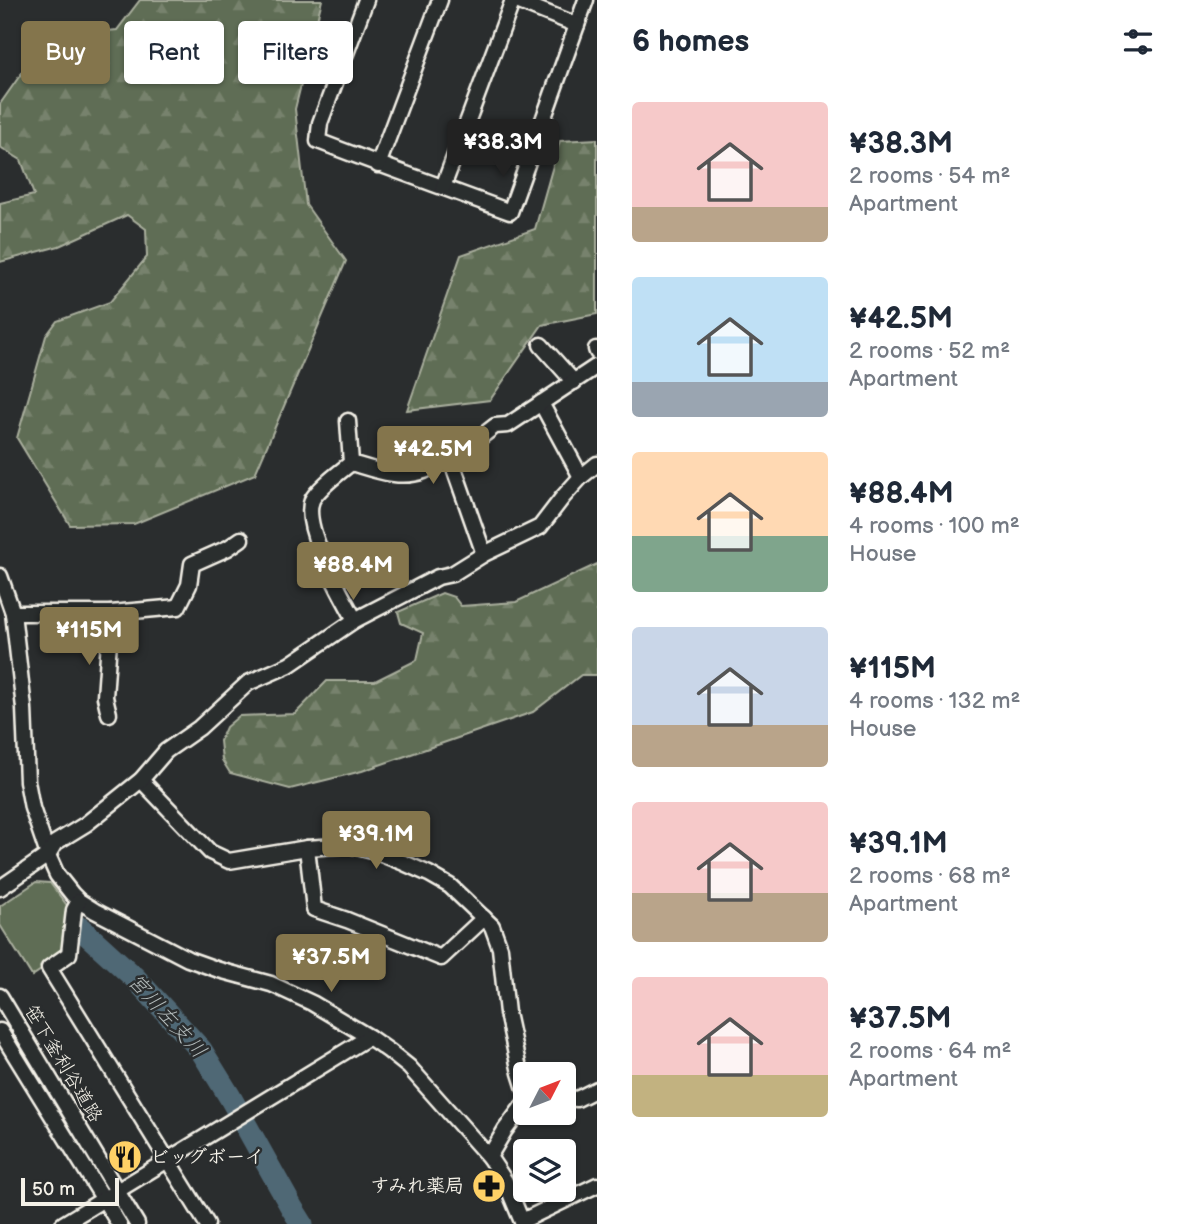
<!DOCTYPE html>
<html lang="en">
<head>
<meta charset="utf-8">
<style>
	:root { --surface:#fff; --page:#f2f2f3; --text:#1f2937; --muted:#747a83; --accent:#84754c }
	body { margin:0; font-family:"Balsamiq Sans","Klee One",sans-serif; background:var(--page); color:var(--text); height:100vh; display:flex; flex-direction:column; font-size:26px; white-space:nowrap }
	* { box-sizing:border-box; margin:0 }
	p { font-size:23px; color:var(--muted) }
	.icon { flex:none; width:38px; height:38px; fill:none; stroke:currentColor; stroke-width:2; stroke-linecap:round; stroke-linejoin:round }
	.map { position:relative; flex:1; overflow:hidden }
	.sheet { display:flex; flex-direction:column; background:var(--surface); width:595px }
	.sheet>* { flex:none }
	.hud { position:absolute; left:21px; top:21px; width:471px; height:63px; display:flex; gap:14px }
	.needle { width:46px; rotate:48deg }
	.controls { position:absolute; left:513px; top:1062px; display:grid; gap:14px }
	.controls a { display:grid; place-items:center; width:63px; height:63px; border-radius:7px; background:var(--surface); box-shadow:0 2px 5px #0004; font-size:35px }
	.scale { position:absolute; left:21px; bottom:18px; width:98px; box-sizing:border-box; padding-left:7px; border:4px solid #f4f1e8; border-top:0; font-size:19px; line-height:24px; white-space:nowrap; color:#f4f1e8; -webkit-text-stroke:5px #2a2d2e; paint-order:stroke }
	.price { position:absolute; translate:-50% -60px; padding:0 16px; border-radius:7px; background:var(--accent); color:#fff; font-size:23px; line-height:46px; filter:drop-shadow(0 2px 4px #0008) }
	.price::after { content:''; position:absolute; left:50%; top:42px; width:21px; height:16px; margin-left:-10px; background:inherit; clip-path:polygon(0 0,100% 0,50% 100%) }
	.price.on { background:#222; color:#fff }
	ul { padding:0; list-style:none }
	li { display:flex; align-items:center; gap:21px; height:175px; padding:0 35px }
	li span { display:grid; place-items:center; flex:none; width:196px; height:140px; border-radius:7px; color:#555 }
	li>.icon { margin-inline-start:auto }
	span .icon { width:84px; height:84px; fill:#fffc; stroke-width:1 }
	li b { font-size:30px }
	h2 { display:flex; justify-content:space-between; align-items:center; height:84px; padding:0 35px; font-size:30px }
	.tag { padding:0 24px; border-radius:7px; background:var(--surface); box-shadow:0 2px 5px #0004; font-size:24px; line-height:63px }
	.tag.on { background:var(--accent); color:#fff }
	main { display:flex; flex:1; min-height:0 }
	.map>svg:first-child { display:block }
</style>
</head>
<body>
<main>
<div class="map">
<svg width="597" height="1224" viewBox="0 0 597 1224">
	<defs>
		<pattern id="forest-firs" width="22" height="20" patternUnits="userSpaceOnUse" patternTransform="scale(1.75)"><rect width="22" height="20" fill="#5f6d54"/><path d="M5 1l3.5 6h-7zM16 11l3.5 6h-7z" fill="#77826d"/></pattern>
	</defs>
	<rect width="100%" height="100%" fill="#2a2d2e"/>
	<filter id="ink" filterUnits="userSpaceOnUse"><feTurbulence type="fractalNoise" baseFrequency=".0143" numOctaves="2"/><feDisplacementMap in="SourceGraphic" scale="14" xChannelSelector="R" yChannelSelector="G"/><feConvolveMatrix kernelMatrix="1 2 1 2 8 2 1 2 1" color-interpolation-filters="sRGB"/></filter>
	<g filter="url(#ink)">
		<g fill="url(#forest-firs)" stroke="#aaaf9e" stroke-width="2">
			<polygon points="140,0 322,0 295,109 306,205 346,261 255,474 134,524 70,525 17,438 46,336 57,321 110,302 147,257 146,229 127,215 59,246 0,262 0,203 34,195 21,160 0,147 0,104 47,37 117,30"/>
			<polygon points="597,139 597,314 542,325 490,400 407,410 461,255 535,229 560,141"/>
			<polygon points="597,564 597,675 581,675 533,712 362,771 290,789 230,773 222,760 220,741 226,727 239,716 295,714 327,681 375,681 417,660 423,633 401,623 398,612 442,593 454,597 461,606 516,602"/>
		</g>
		<polygon fill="#5f6d54" stroke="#aaaf9e" stroke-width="2" points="36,882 50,883 69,908 64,955 32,976 0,925 0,906"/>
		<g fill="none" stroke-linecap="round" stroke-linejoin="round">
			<polyline stroke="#506774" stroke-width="23" points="80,928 135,978 201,1050 230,1097 292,1208 302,1224"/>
			<g stroke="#f4f1e8" stroke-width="19">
				<g id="minor">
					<path d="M366 0 320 123 318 141C382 166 446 188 510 212L586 0"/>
					<polyline points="514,0 577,25"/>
					<polyline points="378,165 440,0"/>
					<polyline points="443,187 513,0"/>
					<polyline points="541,345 574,382"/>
					<polyline points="596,349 597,352"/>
					<polyline points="541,403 581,477"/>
					<path d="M348 421 351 463C340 472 318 488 312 500 301 527 342 595 355 620"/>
					<polyline points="451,460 495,426 508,425 597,366"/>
					<path d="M351 463C375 470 400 480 424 471 433 467 441 462 451 460L484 554"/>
					<polyline points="0,576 13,613 24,708 27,781 32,808 48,855 57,875 72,894 79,901 95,911 188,959 219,970 271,984 312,1003 369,1037 389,1051 409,1067 489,1157 505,1181 523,1224"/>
					<polyline points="13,613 111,613 178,607 189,585 192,564 228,548 241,539"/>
					<polyline points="109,714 105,697 111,613"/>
					<polyline points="141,780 210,852 229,861 307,848 350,845 376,852 404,863 429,874 450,886 492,926 500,948 507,1013 520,1073 525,1089"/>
					<polyline points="307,848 314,909 347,920 441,958 484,918"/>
					<polyline points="0,888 48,855 55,843 86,824 141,780 166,751 199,728 248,683 289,665 355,620 438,577 452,574 484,554 540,527 563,497 581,477 597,464"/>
					<polyline points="79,901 74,910 69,954 49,968 207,1224"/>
					<polyline points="0,996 137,1224"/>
					<polyline points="0,1031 119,1224"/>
					<polyline points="564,1098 577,1099 597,1089"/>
					<polyline points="489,1157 505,1130 525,1103"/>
					<polyline points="522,1221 597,1185"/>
					<polyline points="63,1224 369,1037"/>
				</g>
			</g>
			<use href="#minor" stroke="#2a2d2e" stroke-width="14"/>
		</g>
	</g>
	<defs>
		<g id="restaurant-disc" transform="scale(1.75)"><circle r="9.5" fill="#ffd166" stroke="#2a2d2e"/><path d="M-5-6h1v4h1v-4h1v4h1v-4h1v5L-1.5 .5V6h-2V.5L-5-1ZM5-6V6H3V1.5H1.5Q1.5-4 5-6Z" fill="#111"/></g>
		<g id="pharmacy-disc" transform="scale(1.75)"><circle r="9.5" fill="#ffd166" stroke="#2a2d2e"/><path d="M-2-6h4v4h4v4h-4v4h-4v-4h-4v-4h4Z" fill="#111"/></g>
	</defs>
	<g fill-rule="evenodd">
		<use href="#restaurant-disc" x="125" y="1157"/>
		<use href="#pharmacy-disc" x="489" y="1186"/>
	</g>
	<g text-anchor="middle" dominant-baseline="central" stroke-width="5" stroke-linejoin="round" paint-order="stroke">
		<g font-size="19" fill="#f4f1e8" stroke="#2a2d2e">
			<text transform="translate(63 1064) rotate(59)">笹下釜利谷道路</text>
		</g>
		<g font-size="19" font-weight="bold" fill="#f4f1e8" stroke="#2a2d2e" text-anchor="start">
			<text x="150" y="1157">ビッグボーイ</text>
			<text x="464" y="1186" text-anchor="end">すみれ薬局</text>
		</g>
		<g font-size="21" font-style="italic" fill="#b2baba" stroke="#2a2d2e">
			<text transform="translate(167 1016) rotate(48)">宮川左支川</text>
		</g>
	</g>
</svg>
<div class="controls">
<a><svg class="needle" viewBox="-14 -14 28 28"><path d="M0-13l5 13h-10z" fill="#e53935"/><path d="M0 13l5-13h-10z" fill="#747a83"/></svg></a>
<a><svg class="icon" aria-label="layers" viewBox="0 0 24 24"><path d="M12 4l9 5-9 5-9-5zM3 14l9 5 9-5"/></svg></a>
</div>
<div class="scale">50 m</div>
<b class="price on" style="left:503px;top:179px">¥38.3M</b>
<b class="price" style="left:433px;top:486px">¥42.5M</b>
<b class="price" style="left:353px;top:602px">¥88.4M</b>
<b class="price" style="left:89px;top:667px">¥115M</b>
<b class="price" style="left:376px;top:871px">¥39.1M</b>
<b class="price" style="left:331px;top:994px">¥37.5M</b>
<div class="hud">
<a class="tag on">Buy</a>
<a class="tag">Rent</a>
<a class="tag">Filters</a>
</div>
</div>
<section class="sheet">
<h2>6 homes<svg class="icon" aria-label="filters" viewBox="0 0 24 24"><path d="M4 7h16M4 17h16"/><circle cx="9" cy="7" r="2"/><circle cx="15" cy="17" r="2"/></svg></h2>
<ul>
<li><span style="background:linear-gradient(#f6c9c9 75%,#b9a48a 0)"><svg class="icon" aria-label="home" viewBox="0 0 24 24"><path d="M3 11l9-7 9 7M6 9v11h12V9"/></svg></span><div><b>¥38.3M</b><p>2 rooms · 54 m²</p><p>Apartment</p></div></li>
<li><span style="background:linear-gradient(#bfe0f5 75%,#9aa5b1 0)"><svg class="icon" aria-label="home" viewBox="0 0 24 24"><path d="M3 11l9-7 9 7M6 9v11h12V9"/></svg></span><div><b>¥42.5M</b><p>2 rooms · 52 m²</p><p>Apartment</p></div></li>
<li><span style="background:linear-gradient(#ffd9b3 60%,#7fa58c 0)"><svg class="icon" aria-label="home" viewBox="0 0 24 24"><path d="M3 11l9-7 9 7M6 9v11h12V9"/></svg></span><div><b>¥88.4M</b><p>4 rooms · 100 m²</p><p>House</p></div></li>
<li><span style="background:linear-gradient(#c9d6e8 70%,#b9a48a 0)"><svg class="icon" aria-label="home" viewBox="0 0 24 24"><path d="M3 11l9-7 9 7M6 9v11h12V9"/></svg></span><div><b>¥115M</b><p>4 rooms · 132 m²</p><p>House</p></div></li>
<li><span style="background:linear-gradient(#f6c9c9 65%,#b9a48a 0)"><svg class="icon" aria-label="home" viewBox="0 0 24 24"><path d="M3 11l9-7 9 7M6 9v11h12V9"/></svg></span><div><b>¥39.1M</b><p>2 rooms · 68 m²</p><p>Apartment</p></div></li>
<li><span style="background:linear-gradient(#f6c9c9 70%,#c2b280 0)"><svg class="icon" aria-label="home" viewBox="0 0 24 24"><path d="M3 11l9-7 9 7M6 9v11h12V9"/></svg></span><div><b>¥37.5M</b><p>2 rooms · 64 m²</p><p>Apartment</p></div></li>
</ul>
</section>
</main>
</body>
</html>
